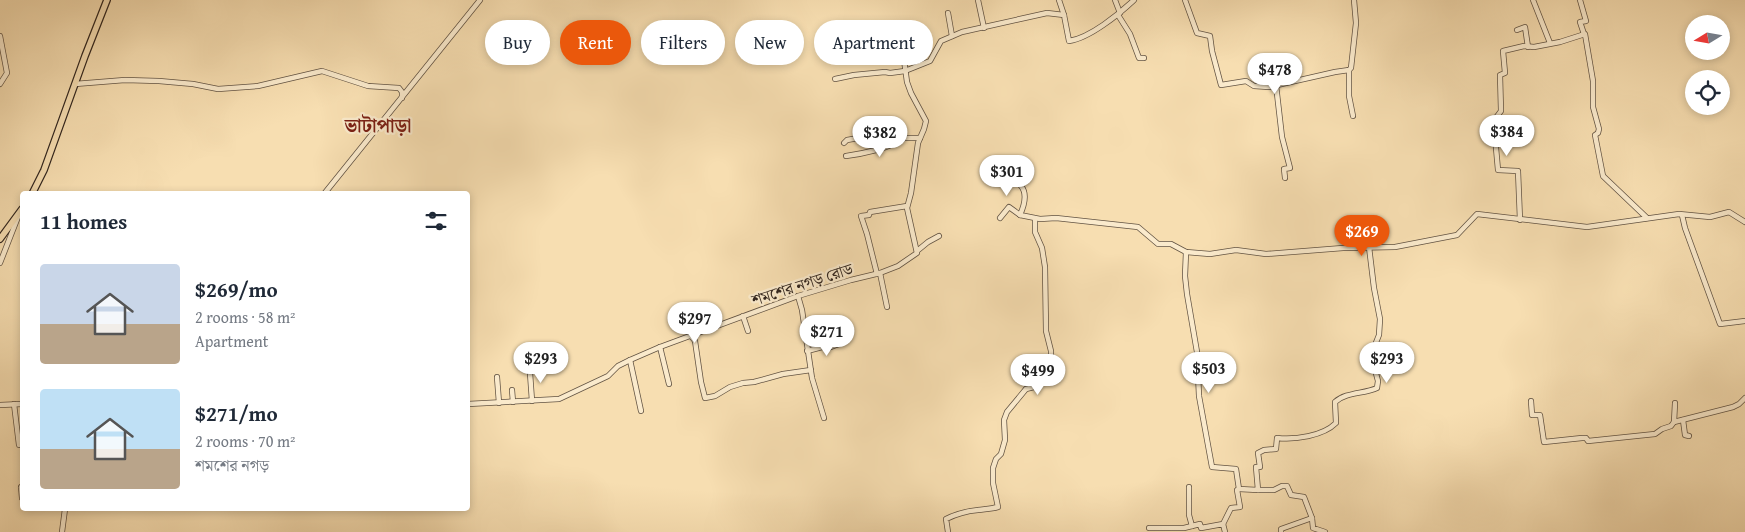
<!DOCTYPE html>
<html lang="en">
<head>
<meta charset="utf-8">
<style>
	:root { --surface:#fff; --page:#f6f6f7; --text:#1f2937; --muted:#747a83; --accent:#ea580c }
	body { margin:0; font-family:"Gentium Book Plus","Noto Serif Bengali",serif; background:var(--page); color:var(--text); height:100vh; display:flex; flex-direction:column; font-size:19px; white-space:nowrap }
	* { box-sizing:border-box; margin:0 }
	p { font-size:16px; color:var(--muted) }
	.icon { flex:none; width:28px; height:28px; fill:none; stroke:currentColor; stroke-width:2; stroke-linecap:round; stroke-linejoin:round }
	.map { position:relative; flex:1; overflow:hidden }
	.panel { position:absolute; left:20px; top:191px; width:450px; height:320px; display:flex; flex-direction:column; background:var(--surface); border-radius:5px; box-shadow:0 2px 8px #0003 }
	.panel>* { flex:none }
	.guide { position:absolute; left:485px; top:20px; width:475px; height:45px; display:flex; gap:10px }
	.needle { width:32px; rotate:259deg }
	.controls { position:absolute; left:1685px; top:15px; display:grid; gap:10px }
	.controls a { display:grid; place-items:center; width:45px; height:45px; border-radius:50%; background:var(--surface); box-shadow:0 2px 8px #0003; font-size:25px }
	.price { position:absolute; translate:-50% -42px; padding:0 11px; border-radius:18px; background:#fff; color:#222; font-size:16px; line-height:32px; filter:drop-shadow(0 1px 2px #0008) }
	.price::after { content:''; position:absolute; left:50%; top:30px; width:15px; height:11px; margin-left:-8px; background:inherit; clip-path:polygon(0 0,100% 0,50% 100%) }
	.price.active { background:var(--accent); color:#fff }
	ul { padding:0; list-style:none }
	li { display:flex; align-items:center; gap:15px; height:125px; padding:0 20px }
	li span { display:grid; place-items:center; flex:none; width:140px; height:100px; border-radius:5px; color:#555 }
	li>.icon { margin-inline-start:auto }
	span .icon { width:60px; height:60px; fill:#fffc; stroke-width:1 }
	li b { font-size:21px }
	h2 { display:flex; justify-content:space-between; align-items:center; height:60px; padding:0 20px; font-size:21px }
	.chip { padding:0 18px; border-radius:22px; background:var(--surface); box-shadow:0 2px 8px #0003; font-size:18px; line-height:45px }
	.chip.active { background:var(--accent); color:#fff }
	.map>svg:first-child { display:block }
</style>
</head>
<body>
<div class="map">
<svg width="1745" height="532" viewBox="0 0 1745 532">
	<rect width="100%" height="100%" fill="#f7deb1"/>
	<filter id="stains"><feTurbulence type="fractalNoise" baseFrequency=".004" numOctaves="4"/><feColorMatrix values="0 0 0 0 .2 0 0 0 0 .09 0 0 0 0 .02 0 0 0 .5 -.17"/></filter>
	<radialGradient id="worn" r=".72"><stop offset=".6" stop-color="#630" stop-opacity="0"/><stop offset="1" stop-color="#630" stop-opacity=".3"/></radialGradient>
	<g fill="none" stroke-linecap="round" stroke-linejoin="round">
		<g stroke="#625343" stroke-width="6">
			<g id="minor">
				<polyline points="978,0 984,28"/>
				<polyline points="1059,0 1064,15"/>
				<polyline points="1115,0 1120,13"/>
				<polyline points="1185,0 1197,33 1210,36 1212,51 1221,85 1246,81 1254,86 1269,87 1335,72 1349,70 1351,68 1356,23 1354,0"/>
				<polyline points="1533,0 1550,43"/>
				<polyline points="1580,0 1586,21 1580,22 1584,34"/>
				<polyline points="948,13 952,36"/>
				<polyline points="1118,15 1130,34 1139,58 1144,58"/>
				<polyline points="1517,30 1525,27 1528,47"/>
				<polyline points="0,36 7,73 0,84"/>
				<polyline points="1349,70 1349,96 1353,116"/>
				<path d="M835 79 854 75 885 72 890 73 905 71 930 61 941 41 962 32 1047 13 1064 15 1069 41C1090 38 1119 14 1134 0"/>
				<polyline points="75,84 125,80 159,81 193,84 218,89 258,86 322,71 368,86 399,88 402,92 402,98"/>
				<polyline points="1276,85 1282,137 1290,168 1284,169 1285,178"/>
				<polyline points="844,143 847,140 892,132 904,138 920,138"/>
				<path d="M846 156C861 154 892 148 904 138"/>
				<path d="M1021 186C1028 194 1024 206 1020 215L1040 219 1056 218 1138 227 1158 244H1171L1186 252 1210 254 1236 250 1266 254 1343 248 1395 247 1457 235 1477 214 1587 227 1679 214 1710 217 1729 212 1745 222"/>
				<polyline points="324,194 480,0"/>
				<polyline points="1682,215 1685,228 1720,324 1745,321"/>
				<polyline points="1000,218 1009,207 1020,215"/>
				<polyline points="1520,220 1518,171 1498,170 1495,137 1495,119 1501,111 1500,75 1505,73 1503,51 1524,46 1534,47 1560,42 1585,34 1593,81 1593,107 1599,129 1598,133 1595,135 1603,176 1647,218"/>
				<polyline points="917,251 928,242 939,236"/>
				<path d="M1186 252 1185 276 1187 294 1197 352 1199 396 1212 467 1236 469 1239 489 1258 490 1256 467H1260L1258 453 1264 450 1276 449 1277 438C1295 440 1323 436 1336 423L1335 402C1346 392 1364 394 1377 388L1378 381 1374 366 1375 345 1379 335 1380 319 1374 288 1369 247"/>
				<polyline points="0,263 18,217"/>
				<polyline points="880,273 887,307"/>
				<polyline points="877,274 867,234 861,216 869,215 870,212 907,206"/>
				<polyline points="798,296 802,310 812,378 824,418"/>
				<polyline points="743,316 748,331"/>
				<polyline points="691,336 695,341 701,382 705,398 715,396 730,387 743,383 754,382 783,374 811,370"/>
				<polyline points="660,347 669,384"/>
				<polyline points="807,351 826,346 828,348 842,343"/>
				<polyline points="630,360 641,411"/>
				<polyline points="497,377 499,403"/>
				<polyline points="512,390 513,402"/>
				<polyline points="532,401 529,359 538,359"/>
				<polyline points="1531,401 1532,415 1540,415 1544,442 1582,438 1586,438 1588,441 1655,434 1662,429 1671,426 1674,422"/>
				<polyline points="1675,403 1674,422 1733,407 1739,404 1745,398"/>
				<polyline points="14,404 19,445"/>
				<polyline points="468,404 559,399 608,376 618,366 630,360 660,347 798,296 851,280 880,273 898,266 917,253 907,208 911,193 918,143 924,129 926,121 911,93 907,82 904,60 899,49 888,50 887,46 880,45 878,40"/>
				<polyline points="0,405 22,404"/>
				<polyline points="1683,420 1685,435 1689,436"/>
				<polyline points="21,487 22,498"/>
				<polyline points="1189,487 1189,515 1192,526"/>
				<polyline points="1258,490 1274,490 1282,486 1287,486 1291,495 1304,497 1312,518 1313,528 1325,532"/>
				<polyline points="1223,524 1231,508 1240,507 1237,490 1239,489"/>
				<polyline points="1149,528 1184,528 1200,524 1201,528 1223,524 1225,532"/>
				<polyline points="62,532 65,509"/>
				<path d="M948 532 946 519C956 514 967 511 978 510 985 509 991 509 998 507L993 483V468L996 459 1001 454 1005 440 1004 420 1007 412 1026 389 1038 386 1051 374V351L1046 331 1045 267 1042 248 1035 232V219"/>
				<polyline points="1281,532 1281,529 1312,518"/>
			</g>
		</g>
		<g stroke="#31251e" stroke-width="8">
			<g id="major">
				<polyline points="32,194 44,170 85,56 107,0"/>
				<polyline points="0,239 22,209"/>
			</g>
		</g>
		<use href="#minor" stroke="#faeacc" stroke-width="4.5"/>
		<use href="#major" stroke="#f7deb1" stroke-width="5.5"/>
	</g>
	<g text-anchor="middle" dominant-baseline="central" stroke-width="4.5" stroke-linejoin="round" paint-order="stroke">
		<g font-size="16" fill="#31251e" stroke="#faeacc">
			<text transform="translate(802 284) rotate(-18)">শমশের নগড় রোড</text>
		</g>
		<g font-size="19" font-weight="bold" fill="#7a1f14" stroke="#faeacc">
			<text x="378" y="125">ভাটাপাড়া</text>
		</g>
	</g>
	<rect width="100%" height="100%" filter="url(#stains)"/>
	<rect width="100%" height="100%" fill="url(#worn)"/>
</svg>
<div class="controls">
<a><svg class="needle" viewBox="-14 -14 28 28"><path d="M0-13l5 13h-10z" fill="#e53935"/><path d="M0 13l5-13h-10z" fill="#747a83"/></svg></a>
<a><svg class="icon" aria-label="locate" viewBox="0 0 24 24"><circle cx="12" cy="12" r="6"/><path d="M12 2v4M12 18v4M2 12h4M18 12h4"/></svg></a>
</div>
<b class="price" style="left:1275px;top:95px">$478</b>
<b class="price" style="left:1507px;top:157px">$384</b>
<b class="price" style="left:880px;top:158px">$382</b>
<b class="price" style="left:1007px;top:197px">$301</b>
<b class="price active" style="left:1362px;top:257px">$269</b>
<b class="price" style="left:695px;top:344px">$297</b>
<b class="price" style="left:827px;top:357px">$271</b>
<b class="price" style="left:541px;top:384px">$293</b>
<b class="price" style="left:1387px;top:384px">$293</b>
<b class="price" style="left:1209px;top:394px">$503</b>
<b class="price" style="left:1038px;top:396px">$499</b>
<div class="guide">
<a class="chip">Buy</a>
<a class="chip active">Rent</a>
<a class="chip">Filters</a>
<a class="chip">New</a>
<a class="chip">Apartment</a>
</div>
<section class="panel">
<h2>11 homes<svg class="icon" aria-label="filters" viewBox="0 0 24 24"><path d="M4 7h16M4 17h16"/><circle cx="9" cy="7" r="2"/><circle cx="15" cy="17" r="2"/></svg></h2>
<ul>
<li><span style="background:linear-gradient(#c9d6e8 60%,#b9a48a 0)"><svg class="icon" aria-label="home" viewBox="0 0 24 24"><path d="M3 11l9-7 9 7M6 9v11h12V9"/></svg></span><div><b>$269/mo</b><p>2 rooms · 58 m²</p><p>Apartment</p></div></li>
<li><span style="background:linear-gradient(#bfe0f5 60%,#b9a48a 0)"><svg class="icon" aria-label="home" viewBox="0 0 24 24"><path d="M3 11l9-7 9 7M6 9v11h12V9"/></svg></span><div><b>$271/mo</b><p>2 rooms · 70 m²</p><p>শমশের নগড়</p></div></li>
</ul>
</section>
</div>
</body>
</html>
